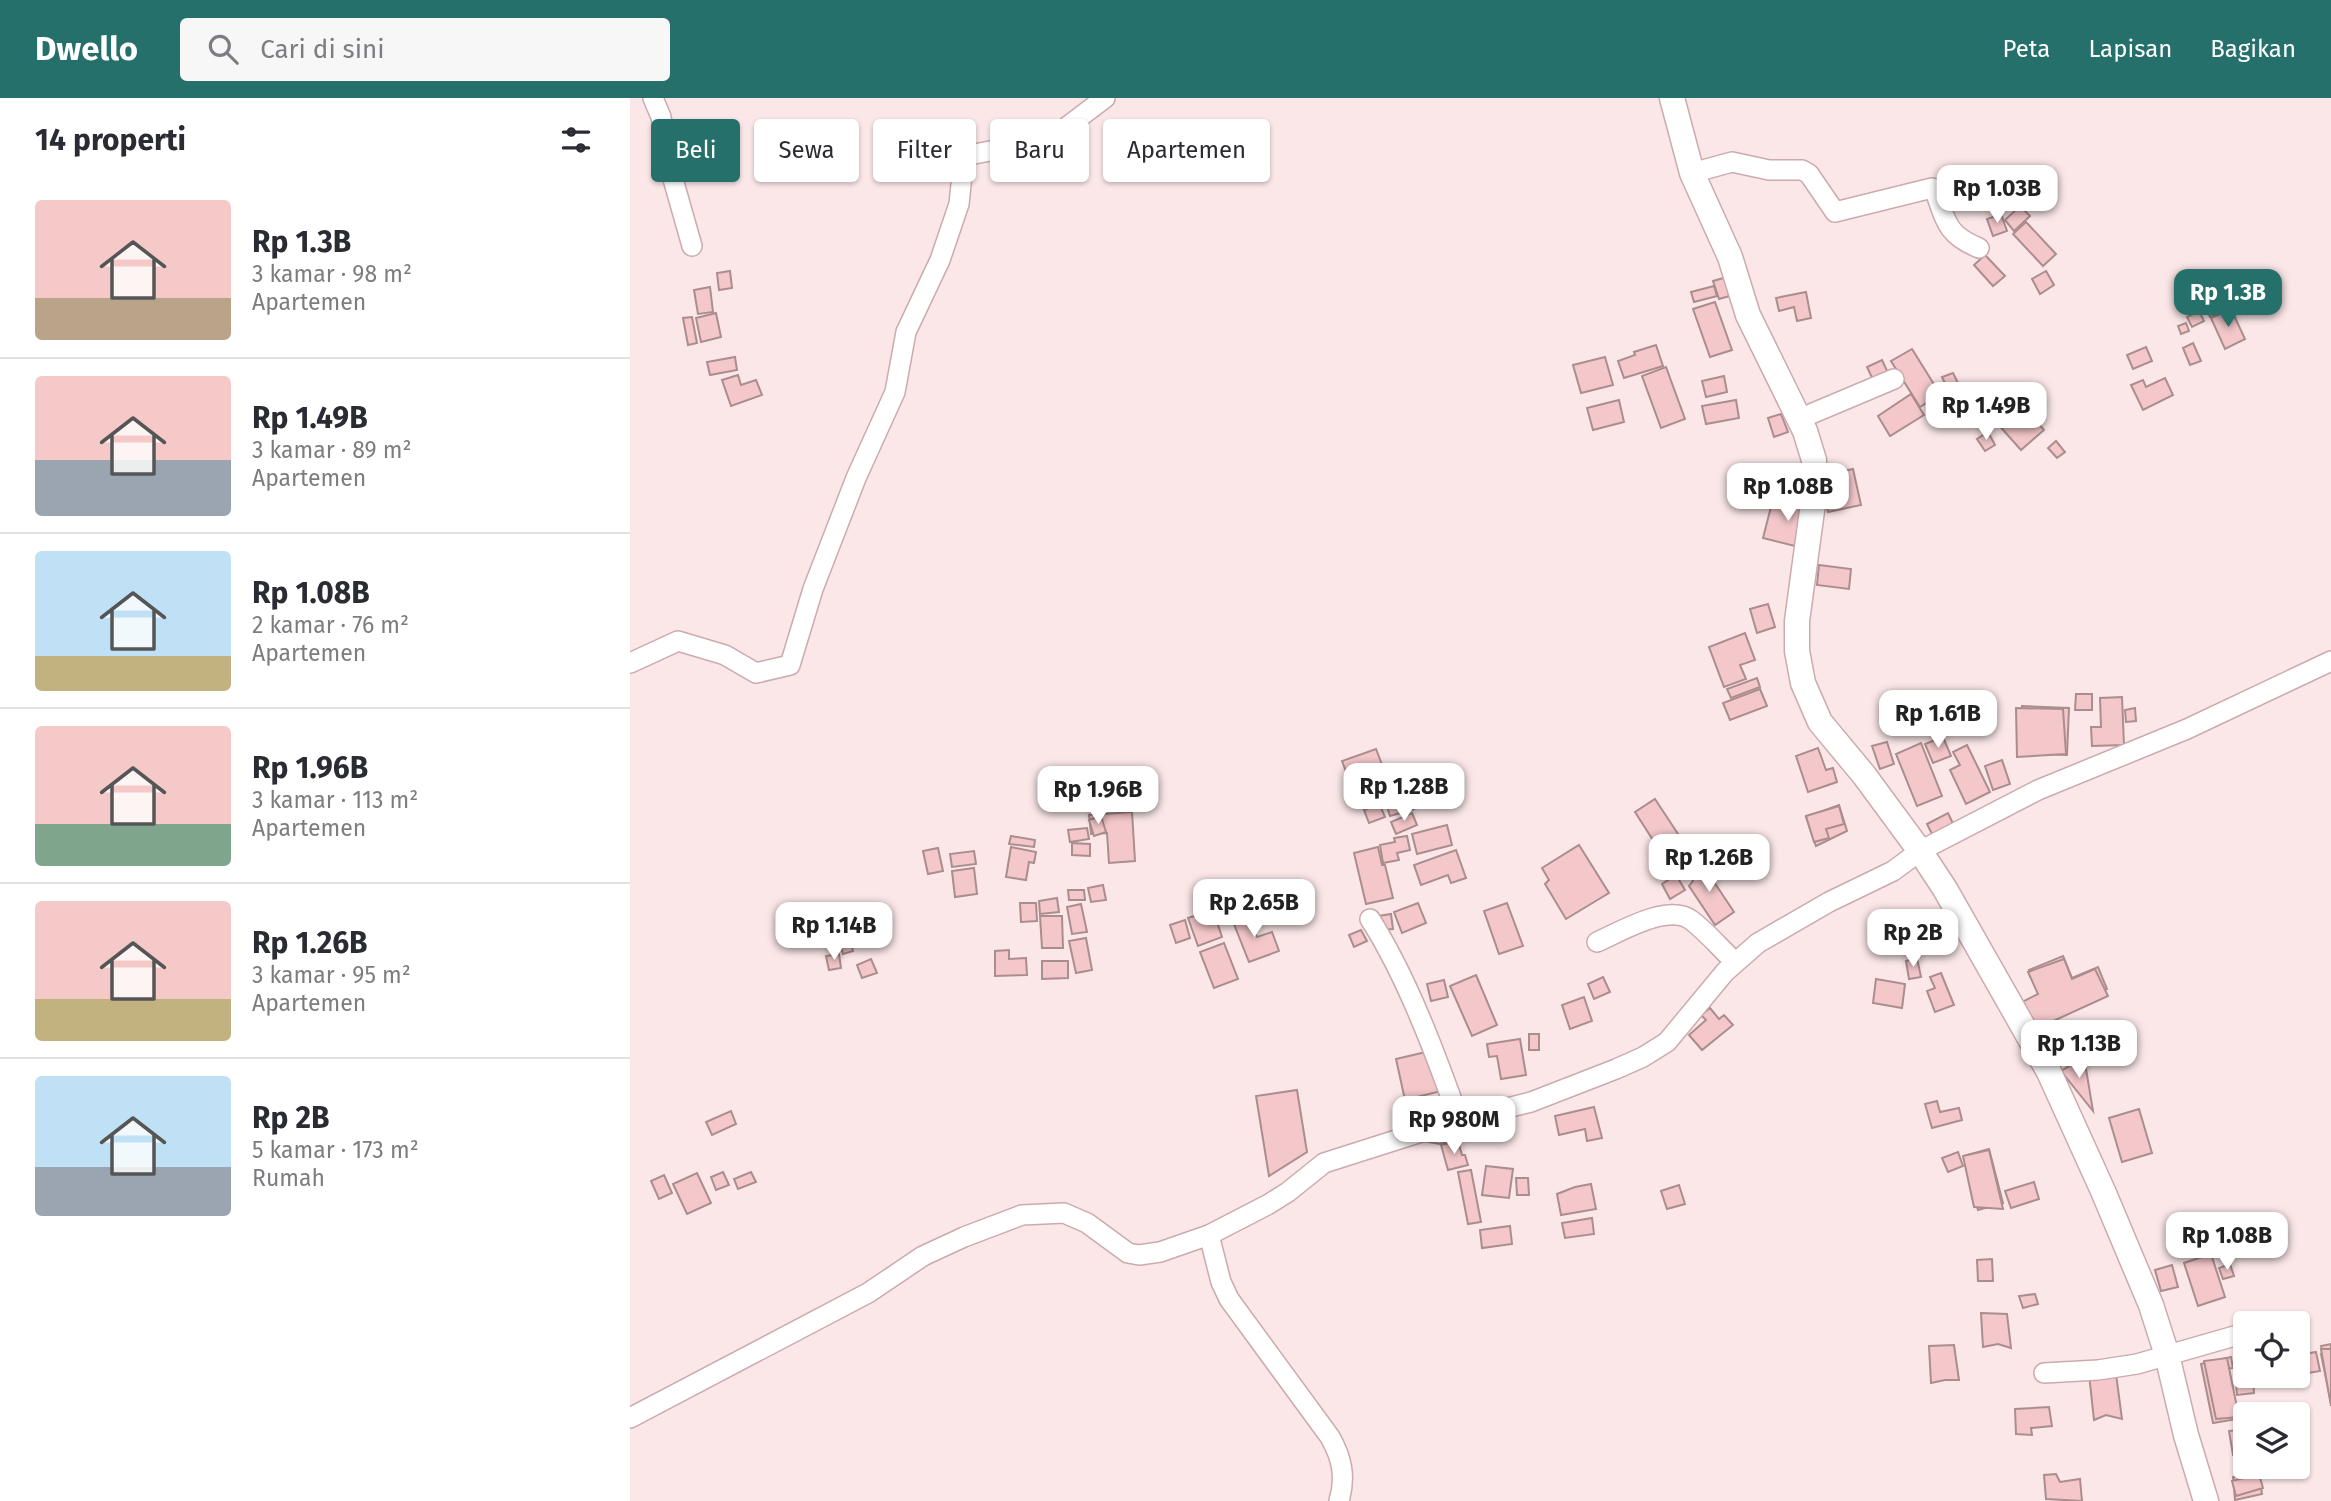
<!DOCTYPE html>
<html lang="id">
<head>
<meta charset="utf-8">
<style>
	:root { --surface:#fff; --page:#f7f7f7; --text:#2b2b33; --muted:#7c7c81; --line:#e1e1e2; --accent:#26706c }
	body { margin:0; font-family:"Fira Sans",sans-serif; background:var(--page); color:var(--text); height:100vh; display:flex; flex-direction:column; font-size:26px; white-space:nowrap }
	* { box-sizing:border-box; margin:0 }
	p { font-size:23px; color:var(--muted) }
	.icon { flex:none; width:38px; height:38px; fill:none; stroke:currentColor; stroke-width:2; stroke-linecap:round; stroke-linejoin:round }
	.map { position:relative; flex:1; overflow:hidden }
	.drawer { display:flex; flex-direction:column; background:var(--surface); width:630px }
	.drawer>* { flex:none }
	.hud { position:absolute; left:21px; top:21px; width:665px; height:63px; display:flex; gap:14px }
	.controls { position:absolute; left:1603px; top:1213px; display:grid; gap:14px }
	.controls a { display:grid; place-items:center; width:77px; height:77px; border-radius:7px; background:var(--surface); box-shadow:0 2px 5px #0004; font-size:35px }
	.price { position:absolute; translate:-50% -60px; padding:0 16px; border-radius:14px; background:#fff; color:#222; font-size:23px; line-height:46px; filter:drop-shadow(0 2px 4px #0008) }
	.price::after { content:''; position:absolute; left:50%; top:42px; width:21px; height:16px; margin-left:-10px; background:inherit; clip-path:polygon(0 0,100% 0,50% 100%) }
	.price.active { background:var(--accent); color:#fff }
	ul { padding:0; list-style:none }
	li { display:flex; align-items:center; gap:21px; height:175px; padding:0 35px }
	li+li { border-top:2px solid var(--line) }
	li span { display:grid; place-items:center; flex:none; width:196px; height:140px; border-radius:7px; color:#555 }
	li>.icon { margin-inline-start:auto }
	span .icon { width:84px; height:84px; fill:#fffc; stroke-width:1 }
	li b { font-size:30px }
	h2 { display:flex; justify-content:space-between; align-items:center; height:84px; padding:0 35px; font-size:30px }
	.tag { padding:0 24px; border-radius:7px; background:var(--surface); box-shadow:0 2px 5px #0004; font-size:24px; line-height:63px }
	.tag.active { background:var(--accent); color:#fff }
	header { display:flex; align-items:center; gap:42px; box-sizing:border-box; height:98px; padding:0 35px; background:var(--accent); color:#fff }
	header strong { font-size:33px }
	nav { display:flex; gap:38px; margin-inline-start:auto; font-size:24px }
	.search { width:490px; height:63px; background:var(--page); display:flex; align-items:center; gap:18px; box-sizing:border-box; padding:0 24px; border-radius:7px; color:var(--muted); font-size:26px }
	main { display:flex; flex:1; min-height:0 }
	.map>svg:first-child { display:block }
</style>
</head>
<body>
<header>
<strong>Dwello</strong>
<div class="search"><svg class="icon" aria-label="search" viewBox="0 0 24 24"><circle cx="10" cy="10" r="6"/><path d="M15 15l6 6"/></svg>Cari di sini</div>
<nav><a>Peta</a><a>Lapisan</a><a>Bagikan</a></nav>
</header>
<main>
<section class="drawer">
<h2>14 properti<svg class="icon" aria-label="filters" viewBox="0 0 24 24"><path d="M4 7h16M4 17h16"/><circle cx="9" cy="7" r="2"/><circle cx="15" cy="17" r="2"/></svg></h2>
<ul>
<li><span style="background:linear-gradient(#f6c9c9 70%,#b9a48a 0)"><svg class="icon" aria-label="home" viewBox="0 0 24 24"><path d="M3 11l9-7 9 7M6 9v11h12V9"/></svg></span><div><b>Rp 1.3B</b><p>3 kamar · 98 m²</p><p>Apartemen</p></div></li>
<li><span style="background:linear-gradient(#f6c9c9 60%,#9aa5b1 0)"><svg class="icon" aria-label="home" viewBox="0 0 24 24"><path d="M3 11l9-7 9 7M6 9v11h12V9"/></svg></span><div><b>Rp 1.49B</b><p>3 kamar · 89 m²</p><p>Apartemen</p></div></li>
<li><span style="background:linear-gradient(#bfe0f5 75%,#c2b280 0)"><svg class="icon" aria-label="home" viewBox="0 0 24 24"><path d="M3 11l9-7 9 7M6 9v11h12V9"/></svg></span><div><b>Rp 1.08B</b><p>2 kamar · 76 m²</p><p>Apartemen</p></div></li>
<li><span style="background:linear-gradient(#f6c9c9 70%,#7fa58c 0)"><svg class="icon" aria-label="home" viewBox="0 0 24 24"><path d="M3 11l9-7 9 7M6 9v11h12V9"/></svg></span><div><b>Rp 1.96B</b><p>3 kamar · 113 m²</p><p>Apartemen</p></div></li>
<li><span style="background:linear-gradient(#f6c9c9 70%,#c2b280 0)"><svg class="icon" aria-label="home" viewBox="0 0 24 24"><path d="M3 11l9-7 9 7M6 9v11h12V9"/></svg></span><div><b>Rp 1.26B</b><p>3 kamar · 95 m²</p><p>Apartemen</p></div></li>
<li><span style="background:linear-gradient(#bfe0f5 65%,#9aa5b1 0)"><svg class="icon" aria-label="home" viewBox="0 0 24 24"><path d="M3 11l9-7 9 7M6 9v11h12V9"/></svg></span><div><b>Rp 2B</b><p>5 kamar · 173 m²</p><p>Rumah</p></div></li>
</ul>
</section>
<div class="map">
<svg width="1701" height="1403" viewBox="0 0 1701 1403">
	<rect width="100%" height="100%" fill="#fbe7e8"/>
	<g fill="#f4c8cb" stroke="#ab8d8e" stroke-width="2">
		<polygon points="1390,108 1400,118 1384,133 1375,122"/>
		<polygon points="1371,116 1377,133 1363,138 1357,121"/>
		<polygon points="1396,124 1426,156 1413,168 1383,136"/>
		<polygon points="1355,157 1375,178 1363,188 1344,167"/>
		<polygon points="100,173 102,190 89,192 87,175"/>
		<polygon points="1416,173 1424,187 1410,196 1402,181"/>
		<polygon points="1097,179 1103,197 1089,201 1083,183"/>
		<polygon points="1084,188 1087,198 1064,204 1061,194"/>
		<polygon points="80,189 83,214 68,216 64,192"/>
		<polygon points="1176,194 1181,220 1167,223 1164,209 1149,213 1146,200"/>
		<polygon points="1598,200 1602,210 1580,219 1576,210"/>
		<polygon points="1085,204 1102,252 1080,259 1063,211"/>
		<polygon points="1601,211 1615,241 1595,251 1581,220"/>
		<polygon points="1569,213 1574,223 1562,229 1557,219"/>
		<polygon points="86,215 91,239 71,244 66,220"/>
		<polygon points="62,219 67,245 58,247 53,220"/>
		<polygon points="1556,225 1559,233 1551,236 1548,228"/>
		<polygon points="1563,245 1571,263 1560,267 1553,250"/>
		<polygon points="1026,247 1033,268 994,280 988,263 1005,257 1004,254"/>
		<polygon points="1516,249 1522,263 1503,271 1497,257"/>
		<polygon points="1282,251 1310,296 1290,309 1261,263"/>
		<polygon points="105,259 107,272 80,277 77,264"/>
		<polygon points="975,259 983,287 951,295 943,267"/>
		<polygon points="1252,262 1259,277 1244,284 1237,269"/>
		<polygon points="1036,269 1055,321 1031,330 1012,278"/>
		<polygon points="1323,275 1331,291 1320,296 1312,279"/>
		<polygon points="108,277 111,287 126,282 132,297 101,308 92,282"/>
		<polygon points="1094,278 1097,294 1076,299 1072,283"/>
		<polygon points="1535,280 1543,297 1513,312 1501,287 1513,282 1516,289"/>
		<polygon points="1281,296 1294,317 1260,338 1248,318"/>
		<polygon points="989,302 994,324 963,332 957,310"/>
		<polygon points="1106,302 1109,320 1076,326 1072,308"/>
		<polygon points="1390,304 1414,332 1391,352 1366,324"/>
		<polygon points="1151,316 1158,334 1144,339 1138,320"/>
		<polygon points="1358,334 1365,347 1355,353 1347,341"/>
		<polygon points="1426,343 1435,354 1427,360 1418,350"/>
		<polygon points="1223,371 1231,407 1198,414 1190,378"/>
		<polygon points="1143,401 1182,410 1173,450 1133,440"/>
		<polygon points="1189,467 1221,471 1219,491 1187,487"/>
		<polygon points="1138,506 1145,529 1127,535 1120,511"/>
		<polygon points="1115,535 1125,562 1110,567 1116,581 1094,589 1079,549"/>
		<polygon points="1127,580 1130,589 1101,600 1097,591"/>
		<polygon points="1130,591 1137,608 1100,622 1093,605"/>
		<polygon points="1446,596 1462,596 1462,612 1445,612"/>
		<polygon points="1492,599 1494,647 1462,648 1461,629 1471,629 1470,600"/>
		<polygon points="1392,608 1439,610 1437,657 1390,655"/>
		<polygon points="1386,610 1433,611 1436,656 1387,659"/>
		<polygon points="1505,610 1506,623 1496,624 1495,612"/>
		<polygon points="1313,639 1321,658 1303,665 1295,646"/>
		<polygon points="1257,644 1264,666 1250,671 1242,648"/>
		<polygon points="1291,645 1312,698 1287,708 1266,656"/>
		<polygon points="1337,647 1360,694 1336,706 1320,672 1330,667 1323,654"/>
		<polygon points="1188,650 1196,672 1203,670 1207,684 1178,694 1166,658"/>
		<polygon points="746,651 759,685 743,690 739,680 721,687 712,663"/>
		<polygon points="1372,662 1380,686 1363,692 1355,668"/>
		<polygon points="777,692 784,711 760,718 754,699"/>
		<polygon points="1025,701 1052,742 1032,756 1005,714"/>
		<polygon points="749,705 755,719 739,725 734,712"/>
		<polygon points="1209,707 1217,733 1186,748 1176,719"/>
		<polygon points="1209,708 1214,726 1196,731 1199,740 1184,744 1176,718"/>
		<polygon points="502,714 505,763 479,765 477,735 461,736 459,717"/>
		<polygon points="782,715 787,727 766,736 761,724"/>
		<polygon points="1318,715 1326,732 1305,742 1297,726"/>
		<polygon points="471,718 476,734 464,738 459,722"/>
		<polygon points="817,727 822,747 787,756 782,736"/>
		<polygon points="457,730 459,741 440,744 438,732"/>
		<polygon points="381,738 405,742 404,749 379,746"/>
		<polygon points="777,738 780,752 767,755 769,762 753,765 750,747 765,744 764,740"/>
		<polygon points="442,745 460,746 460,758 442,757"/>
		<polygon points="949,747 979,795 936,821 915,786 919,782 912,770"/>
		<polygon points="381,749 406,754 404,765 399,764 396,782 376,779"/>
		<polygon points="748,749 752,767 755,767 763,800 736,806 724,755"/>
		<polygon points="308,750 313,773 298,776 293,753"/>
		<polygon points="826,752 836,780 821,785 818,777 791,787 784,767"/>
		<polygon points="344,753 346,766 322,769 320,756"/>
		<polygon points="1070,763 1104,814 1085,827 1059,788 1063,783 1056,773"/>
		<polygon points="344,770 347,796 325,799 322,773"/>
		<polygon points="1046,777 1055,792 1040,801 1032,786"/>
		<polygon points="473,787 476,802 461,804 458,790"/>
		<polygon points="438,792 454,792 455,802 439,802"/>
		<polygon points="652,798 655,813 642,816 638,801"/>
		<polygon points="427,800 429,814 410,816 409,803"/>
		<polygon points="390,805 406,805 407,823 391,824"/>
		<polygon points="788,805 796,825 772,835 764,814"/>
		<polygon points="877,805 893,848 869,856 854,813"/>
		<polygon points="451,806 457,834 442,836 437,809"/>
		<polygon points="583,812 592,839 568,848 558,820"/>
		<polygon points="618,815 627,839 642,834 649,853 619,864 602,821"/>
		<polygon points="761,816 763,831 750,832 748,818"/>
		<polygon points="410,818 432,818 433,850 412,850"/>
		<polygon points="555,822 560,840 546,845 540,827"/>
		<polygon points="731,832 737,843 724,849 719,837"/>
		<polygon points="456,840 462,872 446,875 439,843"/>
		<polygon points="220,842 223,853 213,856 210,845"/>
		<polygon points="594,845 608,881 584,890 570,854"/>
		<polygon points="379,852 379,861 396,860 397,877 365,878 365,853"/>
		<polygon points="209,856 211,870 199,872 196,858"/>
		<polygon points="1433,858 1442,880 1468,869 1477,891 1406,919 1399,901 1409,897 1399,872"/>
		<polygon points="1287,860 1291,879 1279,881 1276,863"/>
		<polygon points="241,861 247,875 232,880 227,867"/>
		<polygon points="1434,861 1442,881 1465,871 1478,898 1397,935 1388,906 1408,896 1398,874"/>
		<polygon points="412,863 438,863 438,880 412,881"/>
		<polygon points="1311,875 1324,907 1305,914 1297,893 1305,890 1300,879"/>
		<polygon points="846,877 867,927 842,938 820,888"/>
		<polygon points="973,879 980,894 964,901 958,886"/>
		<polygon points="1246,881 1275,886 1272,910 1243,905"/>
		<polygon points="814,882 818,899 801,903 797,886"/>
		<polygon points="954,899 962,923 940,931 932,907"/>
		<polygon points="1080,910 1089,921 1094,917 1103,927 1072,952 1059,937 1076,922 1071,917"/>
		<rect x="899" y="936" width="10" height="16"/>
		<polygon points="890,941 896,977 871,981 867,958 859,959 857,946"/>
		<polygon points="796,954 811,993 775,1002 766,961"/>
		<polygon points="1454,959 1463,1013 1431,973"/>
		<polygon points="667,992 677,1054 639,1078 626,998"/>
		<polygon points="876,1000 883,1027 810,1046 793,1043 796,1031 793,1022"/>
		<polygon points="1307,1003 1310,1014 1329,1010 1332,1022 1302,1030 1295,1006"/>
		<polygon points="964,1009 972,1040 957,1043 955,1031 929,1037 925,1018"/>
		<polygon points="1509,1011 1522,1055 1492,1064 1479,1020"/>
		<polygon points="101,1013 106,1026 82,1037 76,1024"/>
		<polygon points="828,1043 832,1057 835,1057 838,1067 818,1072 811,1047"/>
		<polygon points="1359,1051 1373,1105 1348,1112 1334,1058"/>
		<polygon points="1359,1052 1373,1111 1344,1109 1333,1058"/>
		<polygon points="1328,1054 1333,1068 1318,1074 1312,1060"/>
		<polygon points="856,1068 883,1071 879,1100 852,1097"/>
		<polygon points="841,1072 851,1124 838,1126 828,1074"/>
		<polygon points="93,1074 99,1087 86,1092 81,1079"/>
		<polygon points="121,1074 126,1084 108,1091 104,1081"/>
		<polygon points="67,1075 81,1105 57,1116 43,1086"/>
		<polygon points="34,1077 42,1095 29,1101 21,1083"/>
		<polygon points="886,1080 898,1080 899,1097 887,1097"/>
		<polygon points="1404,1084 1409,1101 1381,1110 1375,1093"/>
		<polygon points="961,1086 966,1111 931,1117 927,1096 945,1089"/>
		<polygon points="1049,1087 1055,1106 1037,1111 1031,1093"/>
		<polygon points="962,1120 964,1136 935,1140 932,1125"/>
		<polygon points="880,1128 882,1146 852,1150 850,1132"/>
		<polygon points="1581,1156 1595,1199 1568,1208 1554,1165"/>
		<polygon points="1362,1161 1363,1183 1348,1183 1347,1162"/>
		<polygon points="1600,1166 1604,1178 1593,1181 1589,1170"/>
		<polygon points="1542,1167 1548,1189 1531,1193 1525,1172"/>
		<polygon points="1405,1196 1408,1206 1393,1210 1389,1198"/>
		<polygon points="1351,1215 1377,1216 1381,1250 1368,1246 1353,1249"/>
		<polygon points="1701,1246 1701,1305 1691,1256 1693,1256 1691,1248"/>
		<polygon points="1324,1247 1329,1282 1315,1282 1301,1285 1299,1248"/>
		<polygon points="1691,1251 1701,1251 1701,1308"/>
		<polygon points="1686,1254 1690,1273 1672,1276 1668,1257"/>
		<polygon points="1601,1259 1603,1270 1597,1271 1607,1321 1583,1325 1571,1266"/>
		<polygon points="1597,1260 1609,1319 1586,1321 1574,1263"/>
		<polygon points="1459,1276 1486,1276 1492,1321 1476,1317 1464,1322"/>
		<polygon points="1623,1283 1624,1295 1607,1297 1606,1285"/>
		<polygon points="1419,1309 1422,1328 1401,1330 1402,1337 1386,1336 1385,1311"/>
		<polygon points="1615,1331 1615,1356 1603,1357 1599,1333"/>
		<polygon points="1629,1375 1632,1396 1605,1402 1603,1379"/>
		<polygon points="1426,1376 1430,1384 1450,1381 1452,1403 1416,1401 1414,1377"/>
		<polygon points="1629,1376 1633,1390 1606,1398 1602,1383"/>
	</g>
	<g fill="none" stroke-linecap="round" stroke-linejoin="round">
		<g stroke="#cbabad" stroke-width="22">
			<g id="minor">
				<polyline points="23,0 31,19 41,74 62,148"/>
				<path d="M1062 75 1102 64 1139 72H1172L1179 76 1205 114 1302 90 1305 93C1316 124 1317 137 1349 150"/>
				<polyline points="1169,321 1264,281"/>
				<polyline points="0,565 48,543 95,557 126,575 160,567 183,491 226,380 265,294 276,234 310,162 329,106 334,58 391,47 434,31 475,0"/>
				<path d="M740 821C777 879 806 957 829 1022"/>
				<path d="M967 844C990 834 1038 805 1061 822 1077 834 1091 851 1105 864"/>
				<path d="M579 1137 591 1184 599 1201 700 1339C712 1360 716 1379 709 1403"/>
				<polyline points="1414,1275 1468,1272 1507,1266 1615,1235"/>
				<polyline points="0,1320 238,1195 293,1158 334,1139 392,1117 434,1115 457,1125 498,1155 509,1157 530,1154 579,1137 639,1106 658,1094 694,1065 829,1022 901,1004 986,971 1013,959 1037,944 1095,874 1128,845 1199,804 1263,773 1290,753 1408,692 1557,631 1701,563"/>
			</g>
		</g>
		<g stroke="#cbabad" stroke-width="27">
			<polyline id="major" points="1042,0 1062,75 1100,159 1118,217 1175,333 1184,362 1184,398 1167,523 1167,553 1173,585 1190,624 1234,677 1290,753 1315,791 1419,974 1473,1093 1521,1207 1537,1257 1556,1337 1576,1403"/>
		</g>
		<use href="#minor" stroke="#fff" stroke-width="19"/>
		<use href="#major" stroke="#fff" stroke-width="24"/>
	</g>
</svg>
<div class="controls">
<a><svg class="icon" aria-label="locate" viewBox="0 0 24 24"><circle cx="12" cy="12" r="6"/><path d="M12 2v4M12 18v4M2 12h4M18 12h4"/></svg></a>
<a><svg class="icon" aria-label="layers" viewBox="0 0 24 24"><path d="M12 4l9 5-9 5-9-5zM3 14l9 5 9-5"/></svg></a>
</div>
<b class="price" style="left:1367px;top:127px">Rp 1.03B</b>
<b class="price active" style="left:1598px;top:231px">Rp 1.3B</b>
<b class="price" style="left:1356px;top:344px">Rp 1.49B</b>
<b class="price" style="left:1158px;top:425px">Rp 1.08B</b>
<b class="price" style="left:1308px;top:652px">Rp 1.61B</b>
<b class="price" style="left:774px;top:725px">Rp 1.28B</b>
<b class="price" style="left:468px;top:728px">Rp 1.96B</b>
<b class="price" style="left:1079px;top:796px">Rp 1.26B</b>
<b class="price" style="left:624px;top:841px">Rp 2.65B</b>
<b class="price" style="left:204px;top:864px">Rp 1.14B</b>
<b class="price" style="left:1283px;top:871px">Rp 2B</b>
<b class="price" style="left:1449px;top:982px">Rp 1.13B</b>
<b class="price" style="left:824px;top:1058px">Rp 980M</b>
<b class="price" style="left:1597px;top:1174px">Rp 1.08B</b>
<div class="hud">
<a class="tag active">Beli</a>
<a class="tag">Sewa</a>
<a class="tag">Filter</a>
<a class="tag">Baru</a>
<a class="tag">Apartemen</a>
</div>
</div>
</main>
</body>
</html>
